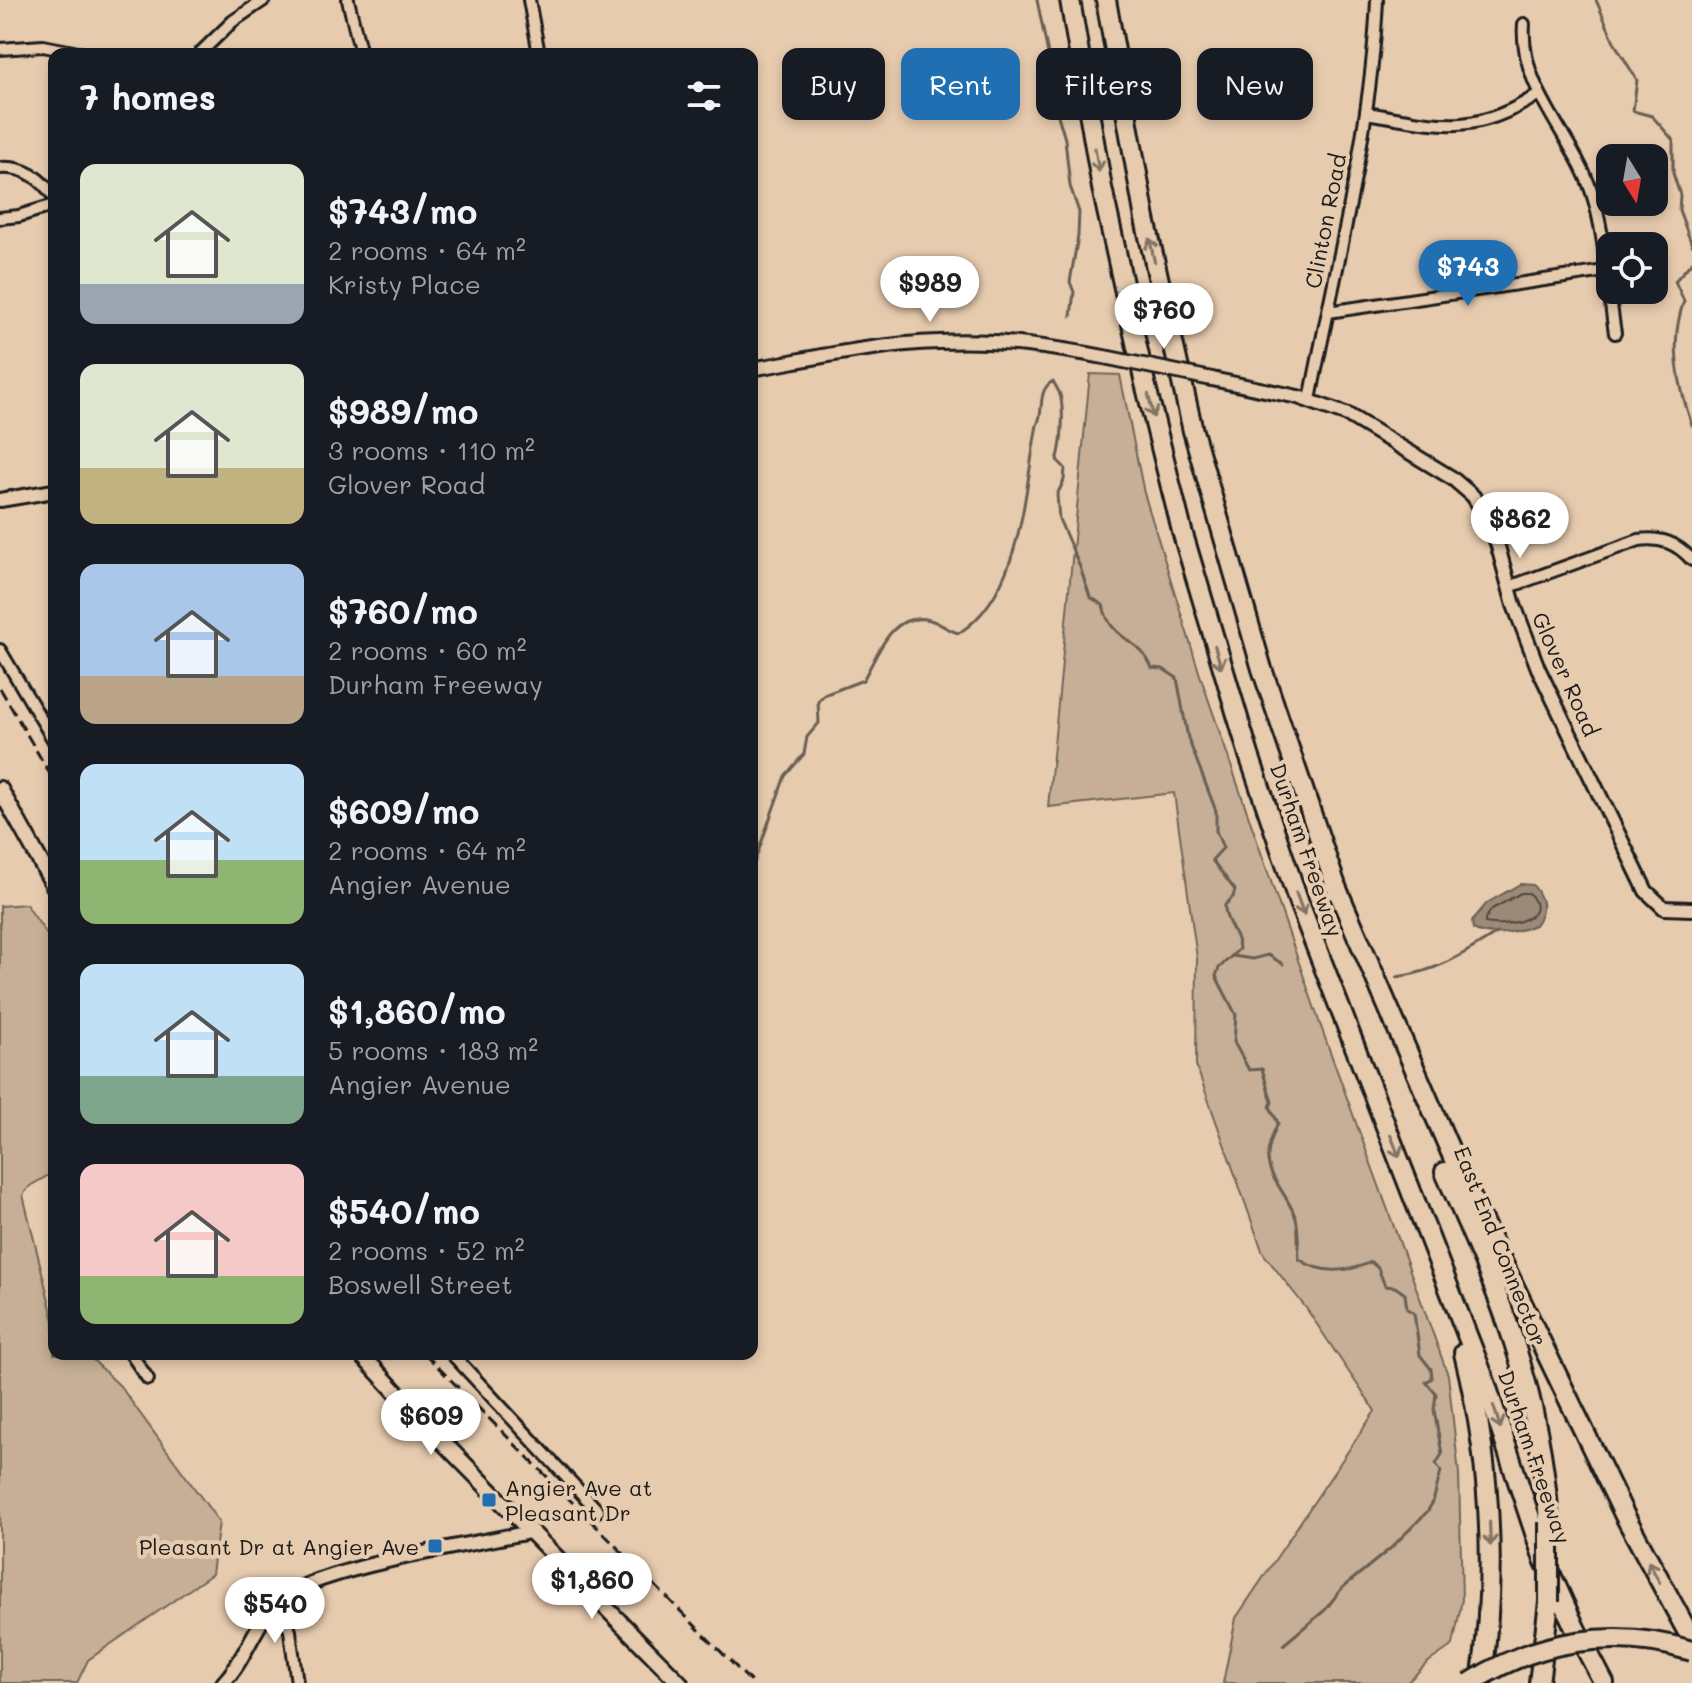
<!DOCTYPE html>
<html lang="en">
<head>
<meta charset="utf-8">
<style>
	:root { --surface:#171b24; --page:#242831; --text:#f1f3f6; --muted:#9ea1a6; --accent:#1f6fb2 }
	body { margin:0; font-family:Mali,sans-serif; background:var(--page); color:var(--text); height:100vh; display:flex; flex-direction:column; font-size:30px; white-space:nowrap }
	* { box-sizing:border-box; margin:0 }
	p { font-size:26px; color:var(--muted) }
	.icon { flex:none; width:44px; height:44px; fill:none; stroke:currentColor; stroke-width:2; stroke-linecap:round; stroke-linejoin:round }
	.map { position:relative; flex:1; overflow:hidden }
	.details { position:absolute; left:48px; top:48px; width:710px; height:1312px; display:flex; flex-direction:column; background:var(--surface); border-radius:16px; box-shadow:0 4px 12px #0003 }
	.details>* { flex:none }
	.top-card { position:absolute; left:782px; top:48px; width:760px; height:72px; display:flex; gap:16px }
	.needle { width:52px; rotate:169deg }
	.buttons { position:absolute; left:1596px; top:144px; display:grid; gap:16px }
	.buttons a { display:grid; place-items:center; width:72px; height:72px; border-radius:16px; background:var(--surface); box-shadow:0 4px 12px #0003; font-size:40px }
	.price { position:absolute; translate:-50% -68px; padding:0 18px; border-radius:28px; background:#fff; color:#222; font-size:26px; line-height:52px; filter:drop-shadow(0 2px 4px #0008) }
	.price::after { content:''; position:absolute; left:50%; top:48px; width:24px; height:18px; margin-left:-12px; background:inherit; clip-path:polygon(0 0,100% 0,50% 100%) }
	.price.current { background:var(--accent); color:#fff }
	ul { padding:0; list-style:none }
	li { display:flex; align-items:center; gap:24px; height:200px; padding:0 32px }
	li span { display:grid; place-items:center; flex:none; width:224px; height:160px; border-radius:16px; color:#555 }
	li>.icon { margin-inline-start:auto }
	span .icon { width:96px; height:96px; fill:#fffc; stroke-width:1 }
	li b { font-size:34px }
	h2 { display:flex; justify-content:space-between; align-items:center; height:96px; padding:0 32px; font-size:34px }
	.pill { padding:0 28px; border-radius:16px; background:var(--surface); box-shadow:0 4px 12px #0003; font-size:28px; line-height:72px }
	.pill.current { background:var(--accent); color:#fff }
	.map>svg:first-child { display:block }
</style>
</head>
<body>
<div class="map">
<svg width="1692" height="1683" viewBox="0 0 1692 1683">
	<rect width="100%" height="100%" fill="#e7cbae"/>
	<filter id="ink" filterUnits="userSpaceOnUse"><feTurbulence type="fractalNoise" baseFrequency=".0125" numOctaves="2"/><feDisplacementMap in="SourceGraphic" scale="16" xChannelSelector="R" yChannelSelector="G"/><feConvolveMatrix kernelMatrix="1 2 1 2 8 2 1 2 1" color-interpolation-filters="sRGB"/></filter>
	<g filter="url(#ink)">
		<g fill="#c6af96" stroke="#716659" stroke-width="2">
			<polygon points="1090,374 1120,375 1144,493 1200,675 1320,1024 1448,1375 1459,1474 1462,1600 1453,1645 1427,1663 1407,1683 1223,1683 1236,1618 1375,1411 1306,1308 1263,1253 1196,1065 1197,958 1174,793 1048,807"/>
			<polygon points="26,904 54,945 54,1172 30,1186 23,1195 54,1321 54,1354 87,1354 120,1386 219,1522 212,1574 88,1660 77,1683 0,1683 0,906"/>
		</g>
		<path fill="#9c8a78" stroke="#695e53" stroke-width="2" d="M1520 884 1533 885C1544 899 1546 910 1535 925 1518 932 1490 938 1473 929L1472 921 1487 903Z"/>
		<g fill="none" stroke-linecap="round" stroke-linejoin="round">
			<path stroke="#4f4841" stroke-width="2" d="M1521 893H1529C1554 921 1503 927 1485 923V919L1492 909Z"/>
			<g stroke="#695e53" stroke-width="3">
				<polyline points="1037,0 1056,93 1054,102 1065,139 1070,186 1079,212 1078,236 1070,282 1074,292 1071,316"/>
				<polyline points="1596,0 1615,44 1637,80 1633,111 1652,116 1673,140 1673,173 1680,195 1679,210 1692,245"/>
				<path d="M1692 262 1675 281 1684 301C1669 342 1678 385 1692 425"/>
				<path d="M752 869 785 776 804 754 807 737 819 723 818 701 824 695 863 680C878 656 890 610 930 620 941 623 948 631 959 633 1022 593 1024 492 1037 425 1045 410 1036 391 1053 381 1055 385 1057 388 1059 392 1065 406 1062 447 1057 460L1065 468 1064 480 1057 495 1059 519 1080 567 1090 597 1103 605C1111 643 1138 635 1152 668L1163 669 1177 678 1188 738 1216 811V831L1223 848 1212 860 1235 890 1233 897 1225 905C1224 923 1239 933 1239 949L1219 968 1216 976 1236 1015 1234 1042 1249 1070 1262 1069 1272 1102 1270 1107 1278 1123C1254 1172 1278 1175 1295 1216 1299 1223 1298 1248 1299 1259 1321 1275 1349 1272 1371 1262L1378 1268 1385 1286 1395 1287 1405 1294 1407 1309 1414 1313 1420 1355 1431 1369 1432 1378 1426 1382 1436 1394 1434 1410 1442 1454 1436 1464 1441 1471 1433 1502 1427 1512 1391 1548 1342 1588 1325 1610 1283 1645"/>
				<polyline points="1232,956 1253,959 1268,955 1283,964"/>
				<path d="M1397 977C1437 972 1463 954 1497 933"/>
			</g>
			<g stroke="#1c1c1c" stroke-width="16">
				<g id="minor">
					<polyline points="348,0 361,54"/>
					<polyline points="529,0 539,54"/>
					<path d="M1524 24C1519 89 1573 135 1592 193 1605 233 1608 290 1615 333"/>
					<polyline points="0,49 43,46 84,54"/>
					<polyline points="199,54 233,21 264,0"/>
					<path d="M1366 113C1440 125 1473 137 1539 94"/>
					<path d="M0 168C24 166 41 178 54 197"/>
					<polyline points="0,218 19,216 54,205"/>
					<polyline points="1328,312 1605,271"/>
					<path d="M1310 400C1335 268 1371 135 1377 0"/>
					<path d="M1509 587 1639 540C1661 537 1677 543 1692 560"/>
					<polyline points="0,650 54,741"/>
					<polyline points="131,1354 148,1379"/>
					<polyline points="452,1354 598,1511"/>
					<polyline points="280,1599 290,1631 297,1683"/>
				</g>
			</g>
			<g stroke="#1c1c1c" stroke-width="18">
				<g id="tertiary">
					<path d="M752 369C814 358 876 344 939 342 997 339 1053 347 1109 358"/>
					<polyline points="1212,379 1298,397 1348,415 1452,478 1473,496 1486,516 1497,543 1514,605 1538,668 1646,891 1664,908 1692,909"/>
					<polyline points="0,500 54,491"/>
					<path d="M223 1683C246 1659 254 1625 277 1602 310 1569 478 1543 530 1532"/>
				</g>
			</g>
			<g stroke="#1c1c1c" stroke-width="20">
				<g id="secondary">
					<polyline points="0,789 54,886"/>
					<polyline points="361,1354 429,1428 680,1683"/>
				</g>
			</g>
			<g stroke="#1c1c1c" stroke-width="24">
				<g id="motorway">
					<polyline points="1070,0 1102,188 1144,379 1182,531 1249,755 1299,903 1483,1376 1543,1557 1575,1628 1604,1683"/>
					<polyline points="1106,0 1145,219 1193,431 1262,669 1337,889 1465,1185 1625,1516 1692,1640"/>
					<path d="M1445 1172C1499 1294 1540 1387 1549 1522"/>
					<path d="M1464 1353C1491 1462 1497 1572 1481 1683"/>
					<polyline points="1539,1683 1549,1602"/>
				</g>
			</g>
			<use href="#minor" stroke="#e7cbae" stroke-width="10"/>
			<use href="#tertiary" stroke="#e7cbae" stroke-width="12"/>
			<use href="#secondary" stroke="#e7cbae" stroke-width="14"/>
			<use href="#motorway" stroke="#e7cbae" stroke-width="18"/>
			<g stroke="#1c1c1c" stroke-width="3" stroke-dasharray="12 6" stroke-linecap="butt">
				<polyline points="0,688 54,781"/>
				<polyline points="425,1354 752,1683"/>
			</g>
			<g stroke="#1c1c1c" stroke-width="18" stroke-linecap="butt">
				<polyline id="tertiary-bridge" points="1109,358 1212,379"/>
			</g>
			<g stroke="#1c1c1c" stroke-width="24" stroke-linecap="butt">
				<g id="motorway-bridge">
					<polyline points="1549,1602 1549,1522"/>
					<path d="M1470 1683C1536 1640 1616 1627 1692 1651"/>
				</g>
			</g>
			<use href="#tertiary-bridge" stroke="#e7cbae" stroke-width="12"/>
			<use href="#motorway-bridge" stroke="#e7cbae" stroke-width="18"/>
		</g>
		<defs><path id="oneway-shaft" d="M-6 0H5M1.5-3L5.5 0L1.5 3" fill="none" stroke-width="1.6" stroke-linecap="round" stroke-linejoin="round" transform="scale(2)"/></defs>
		<g stroke="#827465">
			<use href="#oneway-shaft" transform="translate(1097 160) rotate(80)"/>
			<use href="#oneway-shaft" transform="translate(1152 250) rotate(-102)"/>
			<use href="#oneway-shaft" transform="translate(1151 406) rotate(77)"/>
			<use href="#oneway-shaft" transform="translate(1218 657) rotate(74)"/>
			<use href="#oneway-shaft" transform="translate(1300 904) rotate(70)"/>
			<use href="#oneway-shaft" transform="translate(1395 1146) rotate(68)"/>
			<use href="#oneway-shaft" transform="translate(1497 1417) rotate(72)"/>
			<use href="#oneway-shaft" transform="translate(1490 1534) rotate(88)"/>
			<use href="#oneway-shaft" transform="translate(1654 1572) rotate(-118)"/>
		</g>
	</g>
	<g fill="#1f6fb2" stroke="#e7cbae" stroke-width="3">
		<rect x="481" y="1492" width="16" height="16" rx="4"/>
		<rect x="427" y="1538" width="16" height="16" rx="4"/>
	</g>
	<g text-anchor="middle" dominant-baseline="central" stroke-width="8" stroke-linejoin="round" paint-order="stroke">
		<g font-size="22" fill="#1c1c1c" stroke="#e7cbae">
			<text transform="translate(1325 221) rotate(-79)">Clinton Road</text>
			<text transform="translate(1566 674) rotate(66)">Glover Road</text>
			<text transform="translate(1307 850) rotate(71)">Durham Freeway</text>
			<text transform="translate(1501 1246) rotate(68)">East End Connector</text>
			<text transform="translate(1535 1457) rotate(71)">Durham Freeway</text>
		</g>
		<g font-size="22" fill="#1c1c1c" stroke="#e7cbae" text-anchor="start">
			<text x="505" y="1487">Angier Ave at<tspan x="505" dy="25">Pleasant Dr</tspan></text>
			<text x="419" y="1546" text-anchor="end">Pleasant Dr at Angier Ave</text>
		</g>
	</g>
</svg>
<div class="buttons">
<a><svg class="needle" viewBox="-14 -14 28 28"><path d="M0-13l5 13h-10z" fill="#e53935"/><path d="M0 13l5-13h-10z" fill="#9ea1a6"/></svg></a>
<a><svg class="icon" aria-label="locate" viewBox="0 0 24 24"><circle cx="12" cy="12" r="6"/><path d="M12 2v4M12 18v4M2 12h4M18 12h4"/></svg></a>
</div>
<b class="price current" style="left:1468px;top:308px">$743</b>
<b class="price" style="left:930px;top:324px">$989</b>
<b class="price" style="left:1164px;top:351px">$760</b>
<b class="price" style="left:1520px;top:560px">$862</b>
<b class="price" style="left:431px;top:1457px">$609</b>
<b class="price" style="left:592px;top:1621px">$1,860</b>
<b class="price" style="left:275px;top:1645px">$540</b>
<div class="top-card">
<a class="pill">Buy</a>
<a class="pill current">Rent</a>
<a class="pill">Filters</a>
<a class="pill">New</a>
</div>
<section class="details">
<h2>7 homes<svg class="icon" aria-label="filters" viewBox="0 0 24 24"><path d="M4 7h16M4 17h16"/><circle cx="9" cy="7" r="2"/><circle cx="15" cy="17" r="2"/></svg></h2>
<ul>
<li><span style="background:linear-gradient(#dfe7d0 75%,#9aa5b1 0)"><svg class="icon" aria-label="home" viewBox="0 0 24 24"><path d="M3 11l9-7 9 7M6 9v11h12V9"/></svg></span><div><b>$743/mo</b><p>2 rooms · 64 m²</p><p>Kristy Place</p></div></li>
<li><span style="background:linear-gradient(#dfe7d0 65%,#c2b280 0)"><svg class="icon" aria-label="home" viewBox="0 0 24 24"><path d="M3 11l9-7 9 7M6 9v11h12V9"/></svg></span><div><b>$989/mo</b><p>3 rooms · 110 m²</p><p>Glover Road</p></div></li>
<li><span style="background:linear-gradient(#a9c7e8 70%,#b9a48a 0)"><svg class="icon" aria-label="home" viewBox="0 0 24 24"><path d="M3 11l9-7 9 7M6 9v11h12V9"/></svg></span><div><b>$760/mo</b><p>2 rooms · 60 m²</p><p>Durham Freeway</p></div></li>
<li><span style="background:linear-gradient(#bfe0f5 60%,#8fb573 0)"><svg class="icon" aria-label="home" viewBox="0 0 24 24"><path d="M3 11l9-7 9 7M6 9v11h12V9"/></svg></span><div><b>$609/mo</b><p>2 rooms · 64 m²</p><p>Angier Avenue</p></div></li>
<li><span style="background:linear-gradient(#bfe0f5 70%,#7fa58c 0)"><svg class="icon" aria-label="home" viewBox="0 0 24 24"><path d="M3 11l9-7 9 7M6 9v11h12V9"/></svg></span><div><b>$1,860/mo</b><p>5 rooms · 183 m²</p><p>Angier Avenue</p></div></li>
<li><span style="background:linear-gradient(#f6c9c9 70%,#8fb573 0)"><svg class="icon" aria-label="home" viewBox="0 0 24 24"><path d="M3 11l9-7 9 7M6 9v11h12V9"/></svg></span><div><b>$540/mo</b><p>2 rooms · 52 m²</p><p>Boswell Street</p></div></li>
</ul>
</section>
</div>
</body>
</html>
